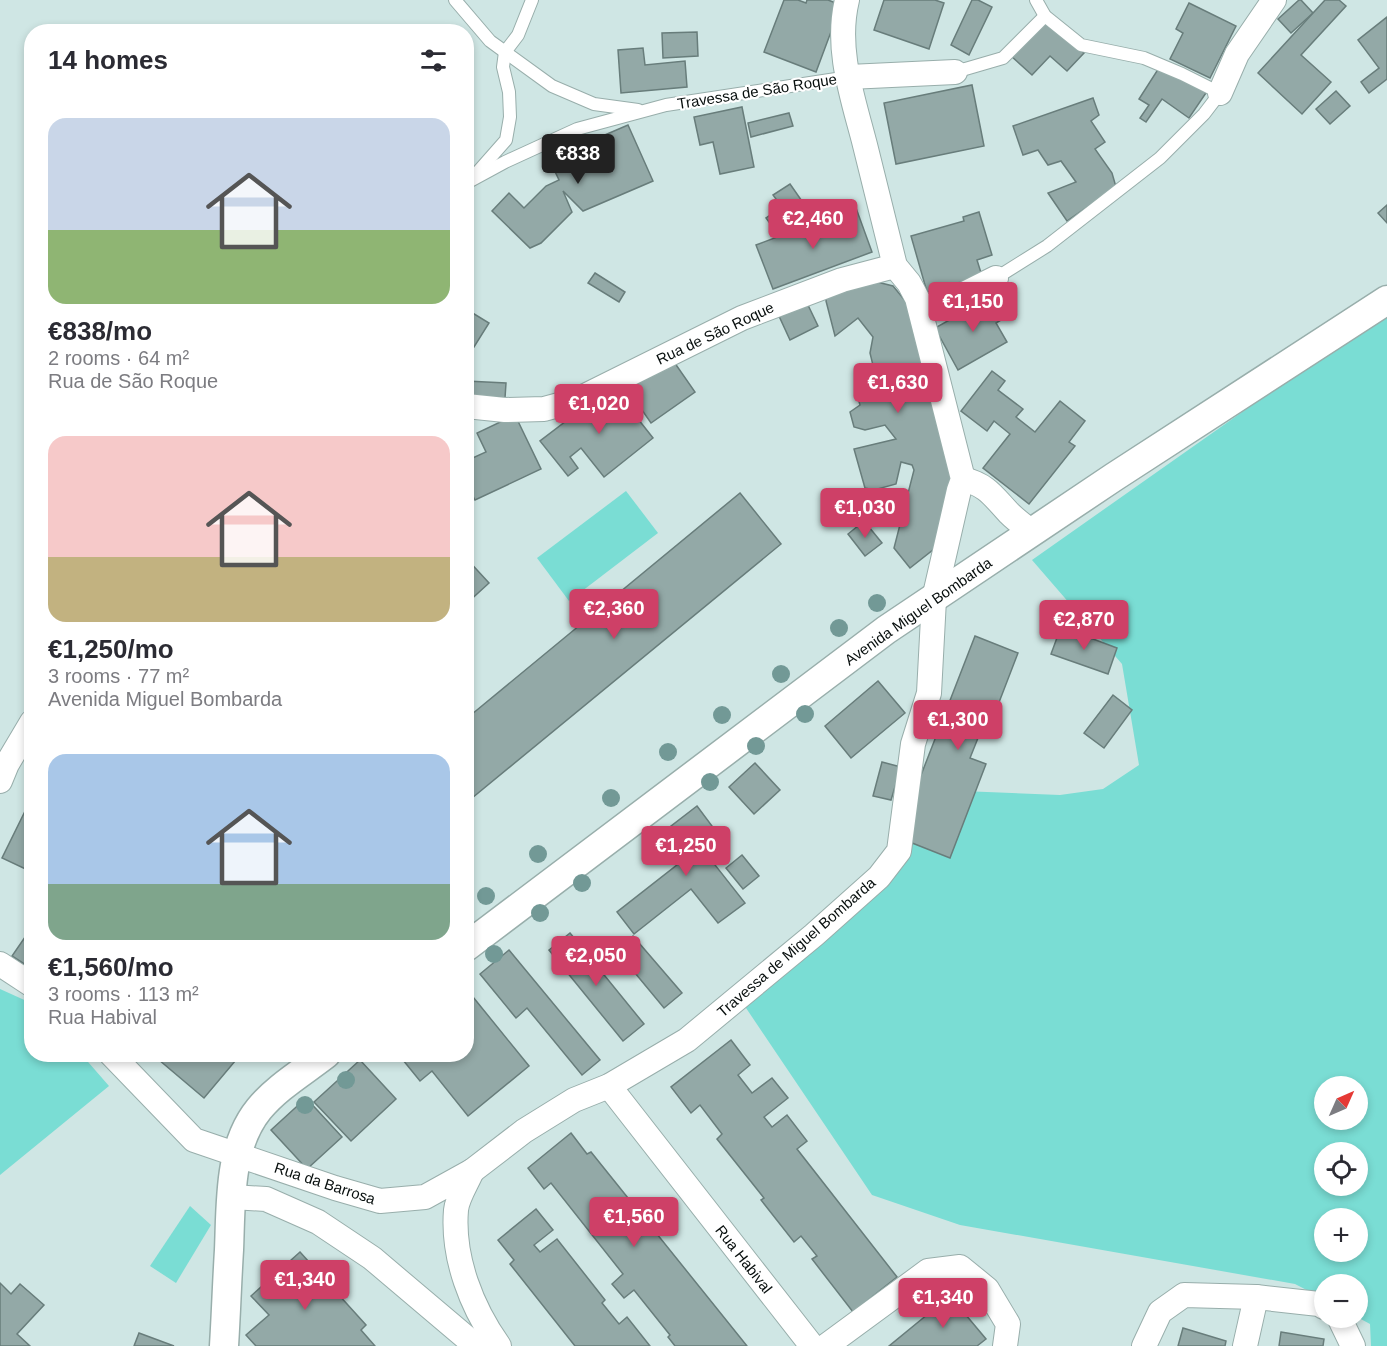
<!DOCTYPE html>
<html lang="en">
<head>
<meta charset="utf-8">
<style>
	:root { --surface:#fff; --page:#f2f2f3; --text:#2b2b33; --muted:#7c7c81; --accent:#ce4067 }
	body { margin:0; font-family:Arial,sans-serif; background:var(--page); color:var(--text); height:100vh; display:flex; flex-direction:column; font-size:22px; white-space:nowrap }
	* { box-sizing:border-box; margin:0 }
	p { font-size:20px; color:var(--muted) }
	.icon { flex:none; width:33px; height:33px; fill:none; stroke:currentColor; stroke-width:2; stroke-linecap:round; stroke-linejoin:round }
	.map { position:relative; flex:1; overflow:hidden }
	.panel { position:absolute; left:24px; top:24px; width:450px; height:1038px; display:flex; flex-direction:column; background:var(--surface); border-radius:24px; box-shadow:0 3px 9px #0003 }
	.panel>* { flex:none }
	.needle { width:39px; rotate:45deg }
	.fabs { position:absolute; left:1314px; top:1076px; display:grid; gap:12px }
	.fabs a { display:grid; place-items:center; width:54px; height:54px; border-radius:50%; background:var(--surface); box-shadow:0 3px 9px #0003; font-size:30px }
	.price { position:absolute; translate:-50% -51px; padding:0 14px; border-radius:6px; background:var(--accent); color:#fff; font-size:20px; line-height:39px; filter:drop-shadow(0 2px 3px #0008) }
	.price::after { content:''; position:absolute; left:50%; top:36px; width:18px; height:14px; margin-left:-9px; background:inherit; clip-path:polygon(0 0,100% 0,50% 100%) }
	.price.on { background:#222; color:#fff }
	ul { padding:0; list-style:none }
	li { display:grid; align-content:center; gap:12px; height:318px; padding:0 24px }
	li span { display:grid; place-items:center; height:186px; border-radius:18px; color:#555 }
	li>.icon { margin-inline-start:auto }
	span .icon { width:108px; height:108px; fill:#fffc; stroke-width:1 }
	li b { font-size:26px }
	h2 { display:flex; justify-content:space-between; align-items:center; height:72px; padding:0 24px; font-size:26px }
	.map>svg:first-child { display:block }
</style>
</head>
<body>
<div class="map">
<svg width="1387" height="1346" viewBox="0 0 1387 1346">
	<rect width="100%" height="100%" fill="#cfe6e4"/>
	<g fill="#7addd4" fill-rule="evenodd">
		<path d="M1387 310V1346H1371L1370 1324 1357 1317 1358 1284H1324V1299L1295 1284 960 1225 872 1195 744 1005 962 791 1060 795 1103 789 1139 765 1122 664 1032 560ZM1324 1086H1358V1119H1324ZM1324 1152H1358V1185H1324ZM1324 1218H1358V1251H1324Z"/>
		<polygon points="626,491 658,533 569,601 537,558"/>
		<polygon points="0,989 31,1003 32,1054 82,1055 109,1086 0,1175"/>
		<polygon points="190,1206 211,1225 176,1283 150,1266"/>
	</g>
	<g fill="#93a9a7" stroke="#687d7b" stroke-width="1.5">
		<polygon points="784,0 798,0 806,3 807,0 828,0 841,5 816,72 764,52"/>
		<polygon points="884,0 935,0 944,3 929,49 874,30"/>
		<polygon points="972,0 978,0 992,7 969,55 951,45"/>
		<polygon points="1299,0 1301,0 1313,13 1291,33 1278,19"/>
		<polygon points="1325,0 1339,0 1346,6 1301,55 1331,82 1302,114 1258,73"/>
		<polygon points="1189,3 1236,26 1210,78 1170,59 1183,33 1176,29"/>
		<polygon points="1387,17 1387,79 1369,93 1361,82 1379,68 1358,40"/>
		<polygon points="1048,18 1084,53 1067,71 1050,56 1032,75 1011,56"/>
		<polygon points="697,32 698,56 663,58 662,33"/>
		<polygon points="643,48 645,65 685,61 687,87 621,93 618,50"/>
		<polygon points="1164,60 1208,90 1189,118 1162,99 1146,122 1140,118 1149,105 1139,99"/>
		<polygon points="972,85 984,146 896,164 884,103"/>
		<polygon points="1336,91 1350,106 1330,124 1316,109"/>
		<polygon points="1093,98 1099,115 1091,121 1105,142 1095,149 1112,173 1116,187 1067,221 1048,193 1076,182 1061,161 1048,165 1038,150 1023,155 1013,126"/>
		<polygon points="742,107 754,167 720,174 713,142 700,145 694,117"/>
		<polygon points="789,113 793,126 751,137 748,123"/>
		<polygon points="628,125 653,181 583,211 563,191 572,212 541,243 530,248 492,211 509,193 524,208 546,186 559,180 549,159"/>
		<polygon points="790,184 811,214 779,236 766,218 782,207 773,195"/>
		<polygon points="1387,205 1387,223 1378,213"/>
		<polygon points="856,208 872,252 773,289 756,245 822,220 829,237 844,231 838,215"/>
		<polygon points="979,212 992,255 977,260 982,276 927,292 911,236 964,221 963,217"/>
		<polygon points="595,273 625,292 619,302 588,283"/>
		<polygon points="877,282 893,286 907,303 952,475 934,549 910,568 894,548 914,470 912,465 901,462 896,484 874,490 865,488 854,449 896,439 885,425 865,430 854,427 850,412 860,405 856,391 878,386 870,353 873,337 858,318 835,336 826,301 827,295"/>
		<polygon points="994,295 1006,317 996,323 1007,342 958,370 935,328"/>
		<polygon points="807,303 818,326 790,340 779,316"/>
		<polygon points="466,309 489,323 474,347 466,342"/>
		<polygon points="672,359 695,392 651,423 628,390"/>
		<polygon points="992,371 1005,381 998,390 1023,409 1016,417 1035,432 1060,401 1085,421 1069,442 1075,446 1029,504 983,468 1010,434 994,421 987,431 961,411"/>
		<polygon points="466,381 506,383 505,398 466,395"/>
		<polygon points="612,386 653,438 604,477 581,448 570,457 578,468 568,476 540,441"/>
		<polygon points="515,415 541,469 475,500 466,483 466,461 486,452 477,433"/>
		<polygon points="740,493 781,544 466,803 466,719"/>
		<polygon points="864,521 882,543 865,556 848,534"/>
		<polygon points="466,558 489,583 466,604"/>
		<polygon points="1061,627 1117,648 1108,674 1051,654"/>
		<polygon points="975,636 1018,653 988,731 982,728 970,758 986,764 950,858 897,837"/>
		<polygon points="878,681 905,713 851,758 825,726"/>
		<polygon points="1113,695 1132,710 1104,748 1084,733"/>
		<polygon points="882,762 901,767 891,800 873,796"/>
		<polygon points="755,763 780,790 754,814 729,787"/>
		<polygon points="32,797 32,872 2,858"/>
		<polygon points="697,806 721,838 704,851 745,903 718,923 691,889 634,934 617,912 687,857 666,830"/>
		<polygon points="742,855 759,876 743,889 726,868"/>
		<polygon points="32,927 32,969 12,956"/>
		<polygon points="570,933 644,1024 623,1041 549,950"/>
		<polygon points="633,936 682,993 664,1008 616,950"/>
		<polygon points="509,950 600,1060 582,1075 527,1008 516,1018 480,974"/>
		<polygon points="473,997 529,1066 468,1116 432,1071 420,1081 403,1060 410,1054 466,1054 466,1003"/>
		<polygon points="731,1040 750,1065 738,1075 752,1093 772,1078 788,1098 764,1117 772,1127 787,1115 807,1141 797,1149 897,1277 853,1312 812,1259 817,1256 801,1236 794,1242 761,1200 764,1198 717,1139 722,1134 700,1105 691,1113 671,1087"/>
		<polygon points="152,1054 241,1054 204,1098"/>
		<polygon points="360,1060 396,1099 351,1141 314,1102"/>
		<polygon points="306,1098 342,1137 307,1169 271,1130"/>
		<polygon points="571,1133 587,1154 591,1152 747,1346 675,1346 668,1337 670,1335 634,1290 624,1298 612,1284 623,1274 551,1183 544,1189 528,1168"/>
		<polygon points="536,1209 553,1230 534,1245 540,1252 557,1239 605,1300 602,1303 619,1324 627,1317 650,1346 575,1346 510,1264 514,1260 498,1240"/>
		<polygon points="300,1252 366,1325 361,1330 375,1346 256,1346 246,1335 269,1315 251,1296"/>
		<polygon points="0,1283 11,1294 20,1284 44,1305 17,1334 30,1346 0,1346"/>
		<polygon points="950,1296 986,1339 977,1346 889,1346"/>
		<polygon points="1183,1328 1226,1341 1225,1346 1178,1346"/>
		<polygon points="1281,1332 1324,1339 1323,1346 1279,1346"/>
		<polygon points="139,1333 174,1346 134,1346"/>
	</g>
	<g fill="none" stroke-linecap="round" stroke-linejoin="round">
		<g stroke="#98aeab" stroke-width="14">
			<g id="service">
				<polyline points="455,0 490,41 552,86 594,104 638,110"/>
				<polyline points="955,72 1003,58 1045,16"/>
				<polyline points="476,174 506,140 510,117 509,92 503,67 505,52 518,35 532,0"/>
				<polyline points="466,185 470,181 505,162 577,129 666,105 849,77"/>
				<polyline points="996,278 1047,246 1160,158 1204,114 1220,93 1182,74 1144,58 1081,45 1045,16 1036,0"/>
			</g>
		</g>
		<g stroke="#98aeab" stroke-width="26">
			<g id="minor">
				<polyline points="849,77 955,72"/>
				<polyline points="1220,93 1237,54 1274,0"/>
				<polyline points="920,308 948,302 996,278"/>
				<polyline points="466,406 505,410 544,409 577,400 742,318 842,280 895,266"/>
				<path d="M963 479C987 485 993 496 1009 513 1016 520 1024 526 1032 532"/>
				<polyline points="0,781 7,764 32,722"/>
				<polyline points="0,964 32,985"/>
				<path d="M111 1054 194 1140 335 1188 380 1201 425 1197 472 1171C467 1183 457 1198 456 1210 452 1258 472 1308 499 1346"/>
				<polyline points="609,1086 812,1346"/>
				<path d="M472 1171 524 1131 574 1100 609 1086 687 1040 814 935 879 877 899 851 913 744 929 693 934 599 959 490 963 479 917 298 909 283 895 266C885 226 875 185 865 145 853 98 835 49 847 0"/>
				<polyline points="232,1197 266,1199 318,1222 372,1258 476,1346"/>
				<polyline points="1339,1317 1353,1346"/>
				<polyline points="826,1346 928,1271 960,1267 987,1289 1008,1324 1005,1346"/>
				<polyline points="1144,1346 1160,1312 1184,1295 1256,1297 1319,1304 1324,1307"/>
				<polyline points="1245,1346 1256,1297"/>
			</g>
		</g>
		<g stroke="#98aeab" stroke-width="31">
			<g id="tertiary">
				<polyline points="466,947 886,630 1114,477 1387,300"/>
				<path d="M224 1346C226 1314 227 1282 229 1250 231 1204 228 1147 259 1109 277 1087 303 1072 326 1054"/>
			</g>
		</g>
		<use href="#service" stroke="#fff" stroke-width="12"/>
		<use href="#minor" stroke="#fff" stroke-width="24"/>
		<use href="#tertiary" stroke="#fff" stroke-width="28"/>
	</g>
	<g fill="#729996">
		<circle cx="877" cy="603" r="9"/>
		<circle cx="839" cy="628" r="9"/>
		<circle cx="781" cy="674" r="9"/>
		<circle cx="805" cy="714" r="9"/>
		<circle cx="722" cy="715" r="9"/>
		<circle cx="756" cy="746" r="9"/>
		<circle cx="668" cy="752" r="9"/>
		<circle cx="710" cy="782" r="9"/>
		<circle cx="611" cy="798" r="9"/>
		<circle cx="538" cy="854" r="9"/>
		<circle cx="582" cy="883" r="9"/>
		<circle cx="486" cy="896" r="9"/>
		<circle cx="540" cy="913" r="9"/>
		<circle cx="494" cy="954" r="9"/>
		<circle cx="346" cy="1080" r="9"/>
		<circle cx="305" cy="1105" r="9"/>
	</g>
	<g text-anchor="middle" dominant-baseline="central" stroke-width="4.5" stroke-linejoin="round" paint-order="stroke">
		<g font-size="15" fill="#070e0d" stroke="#fff">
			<text transform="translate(757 91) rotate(-9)">Travessa de São Roque</text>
			<text transform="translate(715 333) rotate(-25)">Rua de São Roque</text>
			<text transform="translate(918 611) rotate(-35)">Avenida Miguel Bombarda</text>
			<text transform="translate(796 947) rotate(-41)">Travessa de Miguel Bombarda</text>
			<text transform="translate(325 1183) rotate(18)">Rua da Barrosa</text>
			<text transform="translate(744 1259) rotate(52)">Rua Habival</text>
		</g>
	</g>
</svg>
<div class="fabs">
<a><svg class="needle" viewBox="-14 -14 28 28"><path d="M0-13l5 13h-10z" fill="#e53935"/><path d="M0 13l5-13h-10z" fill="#7c7c81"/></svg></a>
<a><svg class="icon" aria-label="locate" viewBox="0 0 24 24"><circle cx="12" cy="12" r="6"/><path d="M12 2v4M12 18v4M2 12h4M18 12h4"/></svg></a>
<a>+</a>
<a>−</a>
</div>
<b class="price on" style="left:578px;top:185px">€838</b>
<b class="price" style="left:813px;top:250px">€2,460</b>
<b class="price" style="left:973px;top:333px">€1,150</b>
<b class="price" style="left:898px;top:414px">€1,630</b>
<b class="price" style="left:599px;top:435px">€1,020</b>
<b class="price" style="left:865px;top:539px">€1,030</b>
<b class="price" style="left:614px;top:640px">€2,360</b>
<b class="price" style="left:1084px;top:651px">€2,870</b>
<b class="price" style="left:958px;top:751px">€1,300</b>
<b class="price" style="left:686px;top:877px">€1,250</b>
<b class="price" style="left:596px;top:987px">€2,050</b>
<b class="price" style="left:634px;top:1248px">€1,560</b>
<b class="price" style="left:305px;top:1311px">€1,340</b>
<b class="price" style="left:943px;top:1329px">€1,340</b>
<section class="panel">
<h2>14 homes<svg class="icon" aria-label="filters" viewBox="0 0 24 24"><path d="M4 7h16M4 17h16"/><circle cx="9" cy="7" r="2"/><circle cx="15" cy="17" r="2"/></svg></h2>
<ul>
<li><span style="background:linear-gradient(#c9d6e8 60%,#8fb573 0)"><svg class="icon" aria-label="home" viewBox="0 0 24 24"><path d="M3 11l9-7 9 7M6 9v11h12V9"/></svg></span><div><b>€838/mo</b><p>2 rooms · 64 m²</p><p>Rua de São Roque</p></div></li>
<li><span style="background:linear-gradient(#f6c9c9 65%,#c2b280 0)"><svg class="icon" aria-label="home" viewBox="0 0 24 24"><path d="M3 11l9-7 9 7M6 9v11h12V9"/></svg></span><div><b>€1,250/mo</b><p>3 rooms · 77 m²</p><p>Avenida Miguel Bombarda</p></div></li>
<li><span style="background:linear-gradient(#a9c7e8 70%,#7fa58c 0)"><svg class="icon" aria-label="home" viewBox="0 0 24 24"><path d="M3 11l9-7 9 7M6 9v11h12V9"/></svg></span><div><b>€1,560/mo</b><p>3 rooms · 113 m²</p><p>Rua Habival</p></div></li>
</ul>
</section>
</div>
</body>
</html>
